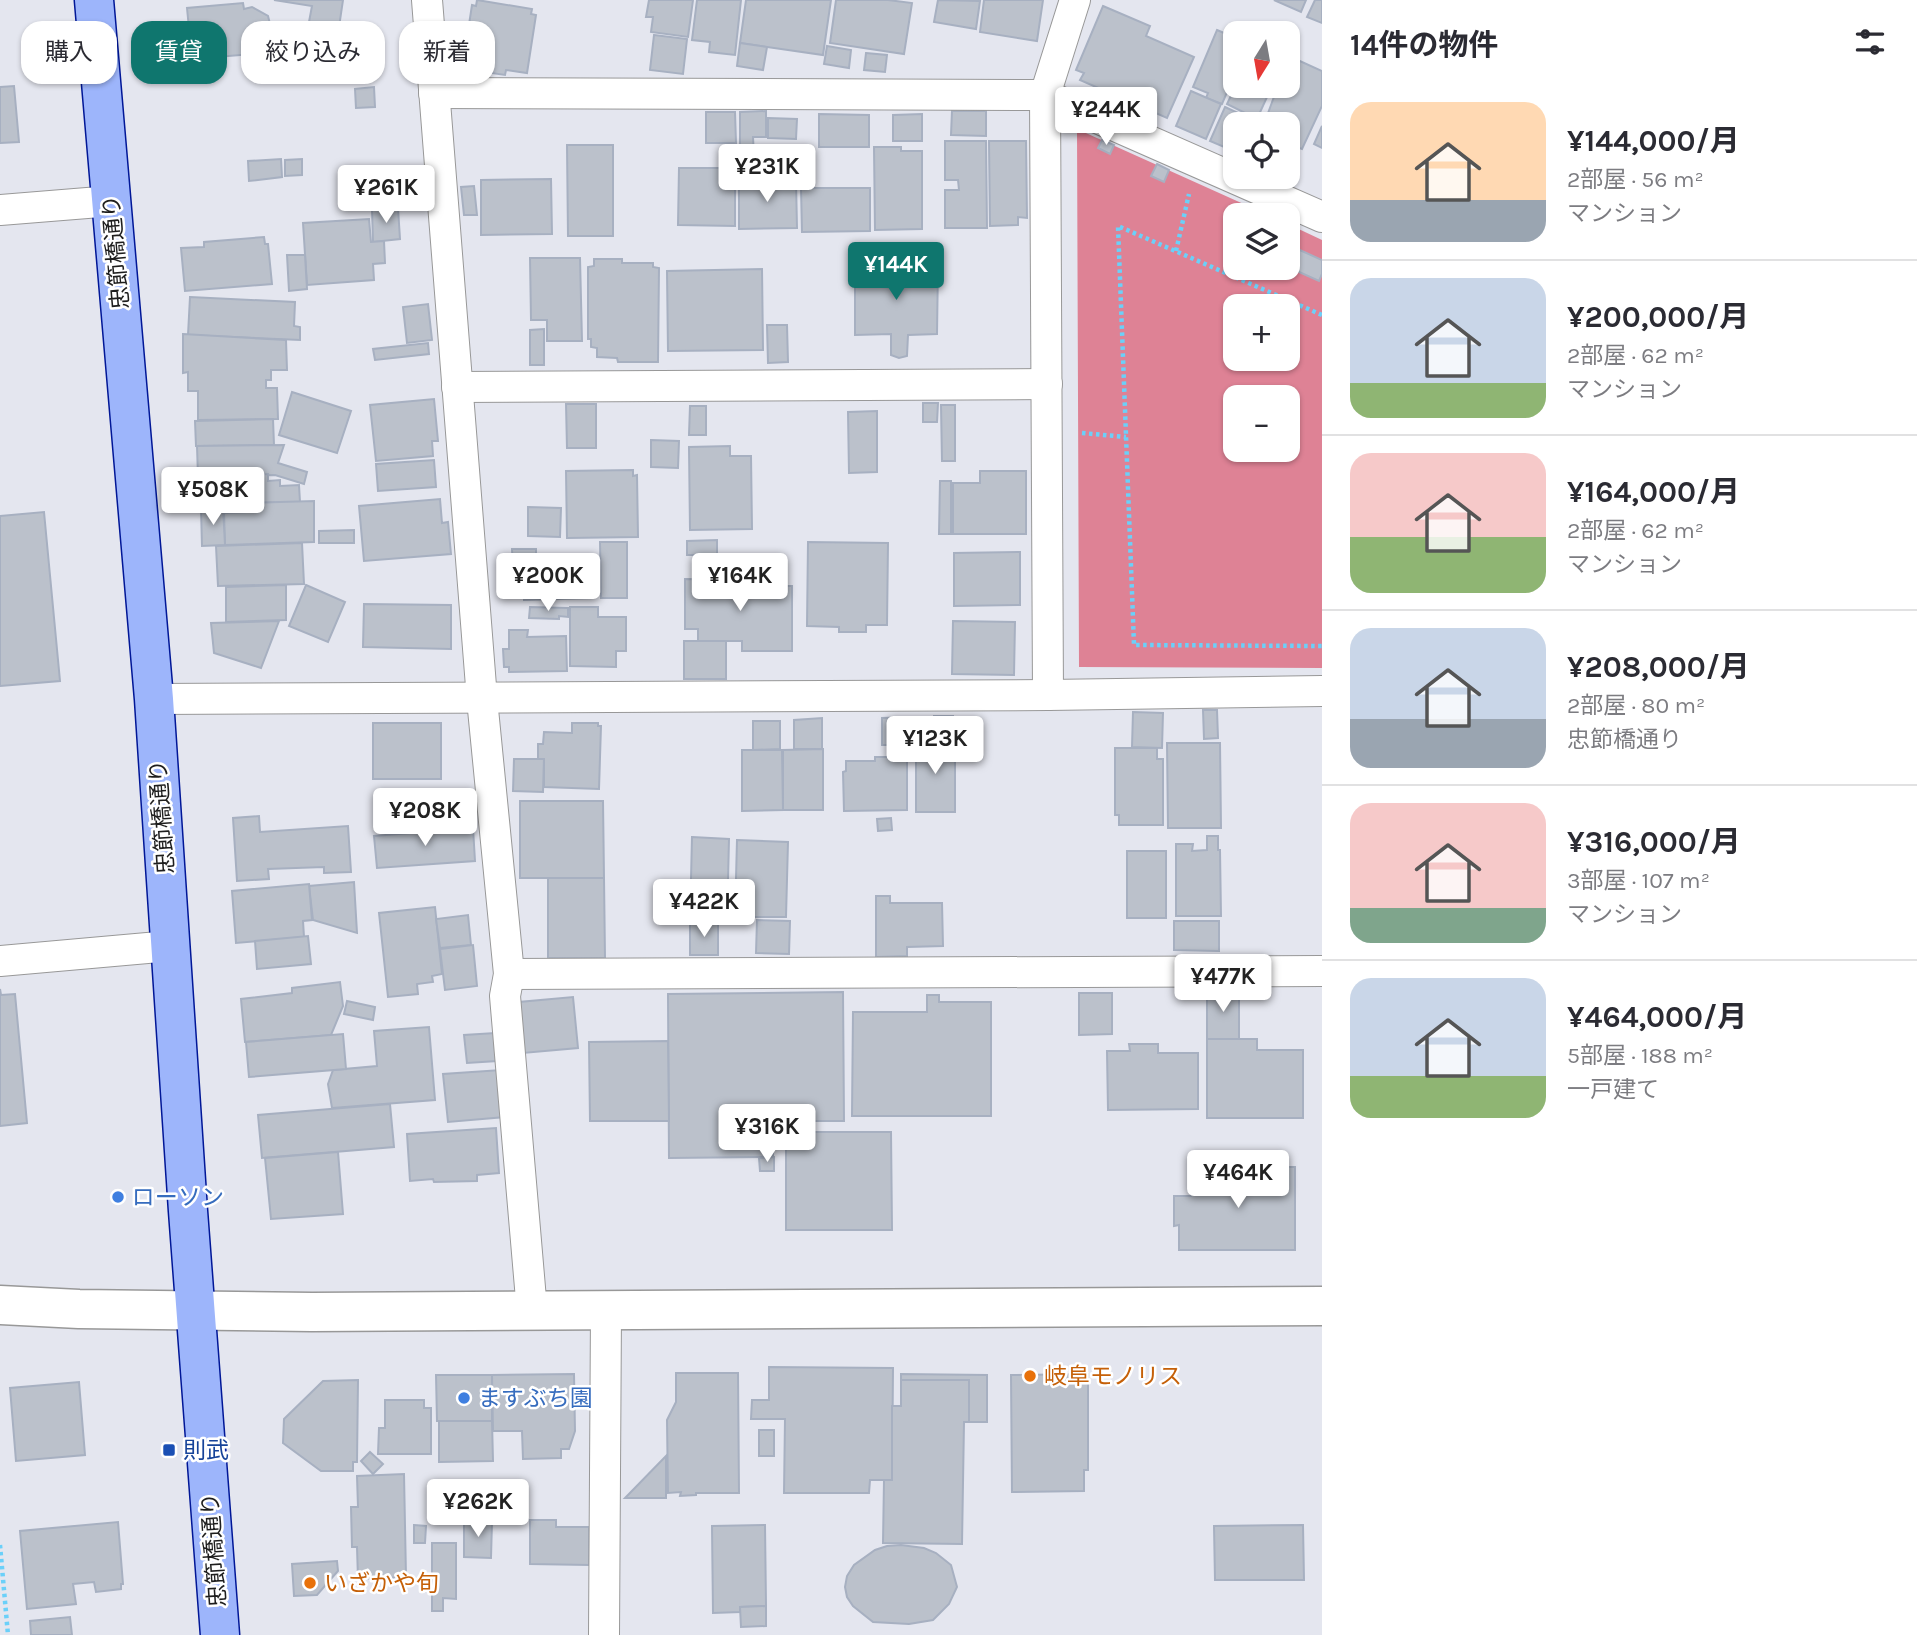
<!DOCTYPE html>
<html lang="ja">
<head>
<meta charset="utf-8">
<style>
	:root { --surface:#fff; --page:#f2f2f3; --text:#2b2b33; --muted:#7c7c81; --line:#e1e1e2; --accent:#0f766e }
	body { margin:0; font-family:Karla,"Noto Sans JP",sans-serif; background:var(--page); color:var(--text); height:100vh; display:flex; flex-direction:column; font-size:26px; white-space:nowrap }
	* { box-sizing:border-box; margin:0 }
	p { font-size:23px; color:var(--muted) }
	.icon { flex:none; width:38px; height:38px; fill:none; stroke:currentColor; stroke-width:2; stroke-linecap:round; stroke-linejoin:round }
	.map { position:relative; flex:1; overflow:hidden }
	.panel { display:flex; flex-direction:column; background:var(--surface); width:595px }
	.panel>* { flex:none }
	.banner { position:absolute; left:21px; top:21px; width:665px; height:63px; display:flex; gap:14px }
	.needle { width:46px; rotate:191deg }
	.controls { position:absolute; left:1223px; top:21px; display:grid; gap:14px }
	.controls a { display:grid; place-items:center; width:77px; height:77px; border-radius:14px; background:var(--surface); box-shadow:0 2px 5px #0004; font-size:35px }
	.price { position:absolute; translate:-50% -60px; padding:0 16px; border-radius:7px; background:#fff; color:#222; font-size:23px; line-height:46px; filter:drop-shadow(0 2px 4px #0008) }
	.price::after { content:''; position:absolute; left:50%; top:42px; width:21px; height:16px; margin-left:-10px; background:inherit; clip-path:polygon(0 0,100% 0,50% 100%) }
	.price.current { background:var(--accent); color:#fff }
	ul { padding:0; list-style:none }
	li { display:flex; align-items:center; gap:21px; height:175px; padding:0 28px }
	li+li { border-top:2px solid var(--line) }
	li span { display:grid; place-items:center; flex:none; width:196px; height:140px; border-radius:21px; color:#555 }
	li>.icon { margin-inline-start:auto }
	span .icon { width:84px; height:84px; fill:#fffc; stroke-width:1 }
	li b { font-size:30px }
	h2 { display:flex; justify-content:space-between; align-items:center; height:84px; padding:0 28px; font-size:30px }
	.chip { padding:0 24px; border-radius:21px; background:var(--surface); box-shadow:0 2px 5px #0004; font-size:24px; line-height:63px }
	.chip.current { background:var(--accent); color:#fff }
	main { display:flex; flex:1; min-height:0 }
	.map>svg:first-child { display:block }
</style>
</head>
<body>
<main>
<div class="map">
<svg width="1322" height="1635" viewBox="0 0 1322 1635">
	<rect width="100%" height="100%" fill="#e4e6ef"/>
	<path fill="#de8295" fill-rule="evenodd" d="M1077 129 1268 215H1236V268H1288V224L1322 240V668L1079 667ZM1236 306H1288V359H1236ZM1236 397H1288V450H1236Z"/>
	<g fill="#bbc1cb" stroke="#a7b0c1" stroke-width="2">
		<polygon points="274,0 343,0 339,27 309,22 312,6"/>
		<polygon points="477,0 532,9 531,14 536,15 527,73 506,70 505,75 484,72 484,67 463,64 472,5 476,6"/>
		<polygon points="649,0 693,0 688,37 651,32 653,17 646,17"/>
		<polygon points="697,0 741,0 735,55 709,52 710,42 692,40"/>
		<polygon points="746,0 831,0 823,55 740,43"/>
		<polygon points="836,0 888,0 912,3 904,54 830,43"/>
		<polygon points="938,0 980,1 976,29 934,22"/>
		<polygon points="984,0 1043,0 1037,41 980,32"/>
		<polygon points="1274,0 1306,0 1301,12"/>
		<polygon points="1315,0 1322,0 1322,23 1307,17"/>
		<polygon points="243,3 244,9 252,7 268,16 270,24 288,23 290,51 192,59 187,8"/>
		<polygon points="1103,6 1150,26 1146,36 1194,57 1167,118 1080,80 1084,73 1076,70"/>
		<polygon points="1217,30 1236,38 1236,71 1222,104 1206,98 1208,93 1193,87"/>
		<polygon points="317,35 329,40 320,64 307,60"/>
		<polygon points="654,35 687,39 683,74 650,70"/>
		<polygon points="740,43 767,47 763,70 737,66"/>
		<polygon points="827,46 851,50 849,68 824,64"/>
		<polygon points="866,53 887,55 885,72 864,70"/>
		<polygon points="1291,57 1322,71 1322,106 1302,149 1294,146 1296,142 1288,139 1288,124 1264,124 1278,86 1288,86 1288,63"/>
		<polygon points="1236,85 1272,86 1257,119 1227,104"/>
		<polygon points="14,86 19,142 0,143 0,87"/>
		<polygon points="374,87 375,107 356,108 355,89"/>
		<polygon points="1191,91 1221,104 1206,139 1176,126"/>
		<polygon points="1225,107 1253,120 1251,124 1236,124 1236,152 1210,141"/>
		<polygon points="766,111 766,137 753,137 754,157 740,157 740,112"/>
		<polygon points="952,111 986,111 986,136 951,135"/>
		<polygon points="706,112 735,112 736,143 706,143"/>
		<polygon points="819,114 869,115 869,147 819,147"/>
		<polygon points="922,114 922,141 893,141 893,115"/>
		<polygon points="768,118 797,119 796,139 768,138"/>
		<polygon points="1322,126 1322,148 1314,144"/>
		<polygon points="1102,140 1114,145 1110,154 1098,148"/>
		<polygon points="945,141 986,141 987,228 945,228 945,190 959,190 958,180 945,180"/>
		<polygon points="989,141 1026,141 1027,218 1018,217 1018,225 990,226"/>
		<polygon points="567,145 613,145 613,236 568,236"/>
		<polygon points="874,147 901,147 901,151 922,151 922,229 875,230"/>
		<polygon points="281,159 282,177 249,181 248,161"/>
		<polygon points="302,159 302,175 285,176 285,160"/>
		<polygon points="1157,164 1169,170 1164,182 1151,176"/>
		<polygon points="679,168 735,168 735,226 678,225"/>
		<polygon points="767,176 768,182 796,181 797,228 739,229 739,177"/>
		<polygon points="551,179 552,234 481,235 481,180"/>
		<polygon points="474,186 477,215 464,215 461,187"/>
		<polygon points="801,188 870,188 870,231 802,232"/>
		<polygon points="398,208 400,239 373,242 372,209"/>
		<polygon points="369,219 371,242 384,241 385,263 373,264 374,280 307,285 303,223"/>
		<polygon points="264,237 265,244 268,244 272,284 185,291 181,248 204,247 204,242"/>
		<polygon points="1293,247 1322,260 1322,274 1319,281 1288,267 1288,259"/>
		<polygon points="287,255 305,255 307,289 289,291"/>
		<polygon points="530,258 580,258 582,341 547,341 547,320 531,320"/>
		<polygon points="594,259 622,259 622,263 653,263 653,267 659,268 658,362 618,362 617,358 597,357 597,348 591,347 591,339 588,339 588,267 594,266"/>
		<polygon points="855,264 938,264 937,334 908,335 907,356 899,358 891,355 891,334 855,335"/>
		<polygon points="762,269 763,350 668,351 667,271"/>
		<polygon points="190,297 295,302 294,326 300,327 300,340 188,335"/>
		<polygon points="428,304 432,340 407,343 403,307"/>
		<polygon points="767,325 787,325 788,362 768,363"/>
		<polygon points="544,329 544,365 530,365 530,330"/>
		<polygon points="183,334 286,340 287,370 271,370 271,380 266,380 266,388 277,388 278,419 198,420 198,391 188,391 188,372 183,373"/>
		<polygon points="428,343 429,354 375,360 373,349"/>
		<polygon points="292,392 351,411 337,453 279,435"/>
		<polygon points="434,399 438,441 432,441 433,456 376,461 370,405"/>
		<polygon points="923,403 938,403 937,422 923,422"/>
		<polygon points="566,404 596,404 596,448 567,448"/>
		<polygon points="941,405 955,405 955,461 942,461"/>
		<polygon points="690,406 706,406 706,435 689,435"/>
		<polygon points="877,411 877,472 849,473 848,412"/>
		<polygon points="273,419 274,445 196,446 195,421"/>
		<polygon points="651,440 679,441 678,468 651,467"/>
		<polygon points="284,445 278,463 307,472 304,484 275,475 198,477 197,446"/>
		<polygon points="730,446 730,456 751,456 752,529 690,530 689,447"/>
		<polygon points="434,460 436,487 378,491 376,464"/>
		<polygon points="633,470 633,476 637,475 638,537 567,538 566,471"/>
		<polygon points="980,471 1026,471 1026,534 953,534 953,483 980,483"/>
		<polygon points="268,474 268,481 280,480 280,486 299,485 300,502 204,504 203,477"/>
		<polygon points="940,481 951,481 951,534 939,534"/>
		<polygon points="440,499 442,523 448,522 451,554 364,561 359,506"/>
		<polygon points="314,501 314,542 225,545 224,513 246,512 246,503"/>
		<polygon points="528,507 561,508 560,537 528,536"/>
		<polygon points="201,508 223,508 225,545 202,546"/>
		<polygon points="44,512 60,681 0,686 0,516"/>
		<polygon points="354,530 354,543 319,543 319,531"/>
		<polygon points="717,540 717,555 687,555 687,541"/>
		<polygon points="600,542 627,542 627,598 601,598"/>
		<polygon points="808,542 888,543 887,625 866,625 866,632 839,632 839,627 807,626"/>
		<polygon points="302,543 304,584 218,586 216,546"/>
		<polygon points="512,549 536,549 536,561 569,558 569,556 590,555 592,598 524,600 524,569 513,569"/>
		<polygon points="1020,552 1020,605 954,606 954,553"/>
		<polygon points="685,579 752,580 752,586 792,586 792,651 742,651 742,641 698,641 698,629 685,629"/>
		<polygon points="286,585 286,620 226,622 226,587"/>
		<polygon points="306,585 345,602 328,642 289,626"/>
		<polygon points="364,604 451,605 451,649 363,647"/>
		<polygon points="530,607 568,608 568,617 559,616 559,619 529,618"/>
		<polygon points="570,607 598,607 598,617 626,617 626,651 616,651 616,667 570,666"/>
		<polygon points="279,621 261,668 214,653 211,623"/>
		<polygon points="953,621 1015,622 1014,675 952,674"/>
		<polygon points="509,630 528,630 527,637 566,636 567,671 509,672 509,667 504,667 503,649 509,649"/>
		<rect x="684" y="641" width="42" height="38"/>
		<polygon points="1203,710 1217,710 1218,738 1204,739"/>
		<polygon points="1133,712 1163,713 1162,748 1132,747"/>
		<rect x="934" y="716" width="19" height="22"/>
		<polygon points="912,717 912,745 882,745 882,718"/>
		<polygon points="822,718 822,749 794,749 794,720"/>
		<polygon points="753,721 780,721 780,749 753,750"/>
		<rect x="373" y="723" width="68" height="56"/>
		<polygon points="572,723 598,723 598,726 601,726 599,789 544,787 544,759 538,759 538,744 543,744 544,732 572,733"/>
		<polygon points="916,737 932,737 932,741 955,741 955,812 916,812"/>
		<polygon points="1167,743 1220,743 1221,828 1168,828"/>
		<polygon points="1115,748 1157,748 1157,759 1163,759 1163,825 1119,825 1119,815 1115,815"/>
		<polygon points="823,749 823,810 783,810 783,750"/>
		<polygon points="742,750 782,750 783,810 742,811"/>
		<polygon points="875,757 907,757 907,810 844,811 843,772 846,771 846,761 875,761"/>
		<polygon points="514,759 544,759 543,792 513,791"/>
		<polygon points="520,801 603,801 604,878 520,878"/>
		<polygon points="259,816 260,832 348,826 351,872 324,873 324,867 268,869 269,879 237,881 233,818"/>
		<polygon points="891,818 892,830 878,831 877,819"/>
		<polygon points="473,828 475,861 377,868 374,836"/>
		<polygon points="1207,836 1218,836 1218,850 1220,850 1221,916 1176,916 1176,844 1193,844 1192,851 1207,850"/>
		<polygon points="692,837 729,839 727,922 690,921"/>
		<polygon points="737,840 788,842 786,917 735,917"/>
		<rect x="1127" y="851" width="39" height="67"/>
		<polygon points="548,878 604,878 605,958 548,958"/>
		<polygon points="354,882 357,933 313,920 309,886"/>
		<polygon points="309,884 312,920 303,921 304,937 236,943 232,891"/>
		<polygon points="876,896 890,896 890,903 942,903 943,946 907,947 907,956 876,957"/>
		<polygon points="435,907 442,974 432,976 433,982 417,984 418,994 388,997 379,913"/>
		<polygon points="468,915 471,945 440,948 436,919"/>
		<polygon points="757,920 790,921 789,954 756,953"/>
		<polygon points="1174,921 1219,921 1219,951 1174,950"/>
		<rect x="690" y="924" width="28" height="31"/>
		<polygon points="308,936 311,964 257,969 255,941"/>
		<polygon points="473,945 477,986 445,990 440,949"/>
		<polygon points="340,982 343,1006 331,1035 245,1042 241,999 292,993 292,988"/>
		<polygon points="0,989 1,995 15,994 27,1123 0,1126"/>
		<polygon points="1239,989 1239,1039 1207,1039 1207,990"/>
		<polygon points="843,992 844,1121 773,1121 773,1157 669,1158 668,994"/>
		<polygon points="1079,993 1112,993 1112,1034 1079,1035"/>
		<polygon points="927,995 939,995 939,1002 991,1002 991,1116 852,1116 853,1012 927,1012"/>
		<polygon points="573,997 578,1048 523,1053 519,1002"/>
		<polygon points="347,1001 375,1007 373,1020 344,1014"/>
		<polygon points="429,1027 435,1100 332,1108 328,1084 333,1070 377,1066 374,1031"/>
		<polygon points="495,1033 497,1061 467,1063 464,1035"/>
		<polygon points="343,1034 346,1069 249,1077 246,1042"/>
		<polygon points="1207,1039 1257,1039 1257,1050 1303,1050 1303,1118 1207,1118"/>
		<polygon points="668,1041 669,1121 590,1121 589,1042"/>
		<polygon points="1129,1044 1158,1044 1158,1053 1198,1053 1198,1109 1108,1110 1107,1051 1130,1051"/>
		<polygon points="501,1070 505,1117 448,1122 443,1074"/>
		<polygon points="390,1104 394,1147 262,1158 258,1115"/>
		<polygon points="496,1128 499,1173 477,1175 477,1181 434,1182 433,1179 410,1181 407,1134"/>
		<polygon points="786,1132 891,1132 892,1230 786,1230"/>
		<polygon points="338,1152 343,1214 271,1219 265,1158"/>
		<polygon points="774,1157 774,1171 760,1171 759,1158"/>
		<polygon points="1191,1167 1295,1167 1295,1250 1179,1250 1179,1225 1174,1226 1174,1196 1191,1196"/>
		<polygon points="769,1367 893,1368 892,1480 870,1480 869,1493 784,1493 785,1419 751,1419 752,1400 769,1400"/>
		<polygon points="676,1373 738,1373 739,1493 696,1493 696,1495 680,1496 681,1492 668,1493 667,1420 676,1402"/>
		<polygon points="574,1374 575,1431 569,1449 561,1449 561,1458 523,1459 522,1431 493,1431 492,1375"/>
		<polygon points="901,1374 987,1375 987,1422 969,1422 969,1380 901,1380"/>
		<polygon points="1088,1374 1088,1470 1084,1470 1084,1491 1012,1492 1011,1375"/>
		<polygon points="436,1375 492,1375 492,1421 437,1421"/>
		<polygon points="358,1380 357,1462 353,1462 353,1471 321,1471 283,1443 284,1419 323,1381"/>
		<polygon points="901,1380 969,1380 969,1422 964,1422 962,1544 883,1543 884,1480 892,1480 892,1406 901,1406"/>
		<polygon points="79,1382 85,1455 16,1461 10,1388"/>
		<polygon points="385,1400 424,1400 424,1408 431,1408 431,1454 378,1454 379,1428 385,1428"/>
		<polygon points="439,1421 492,1421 493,1461 439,1462"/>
		<rect x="759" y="1430" width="15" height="26"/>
		<polygon points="370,1452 383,1464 373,1474 361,1461"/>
		<polygon points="666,1456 666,1498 625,1498"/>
		<polygon points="404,1474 406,1577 358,1579 357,1547 352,1547 351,1507 358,1507 357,1476"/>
		<polygon points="530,1520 556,1520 556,1527 589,1527 589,1565 530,1564"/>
		<polygon points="464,1521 492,1522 491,1558 464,1557"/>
		<polygon points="118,1522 123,1584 121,1584 121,1589 96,1592 94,1582 73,1584 76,1604 27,1609 20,1531"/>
		<polygon points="414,1525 426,1526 425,1543 414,1543"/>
		<polygon points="765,1525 766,1606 740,1607 740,1612 713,1613 712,1526"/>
		<polygon points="1303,1525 1304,1580 1215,1580 1214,1526"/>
		<polygon points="432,1543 456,1543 456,1599 443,1598 443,1611 432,1611"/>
		<polygon points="887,1546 901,1545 924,1548 936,1553 951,1565 957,1587 949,1604 933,1620 909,1624 873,1622 853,1606 847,1597 845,1587 847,1576 854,1565 875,1550"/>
		<polygon points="337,1561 338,1571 317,1595 294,1596 292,1564"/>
		<polygon points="766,1606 766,1626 741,1627 740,1607"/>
		<polygon points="70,1617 72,1635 31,1635 30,1621"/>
	</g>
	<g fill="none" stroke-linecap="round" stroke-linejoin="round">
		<g stroke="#989898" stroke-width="32">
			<g id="minor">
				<polyline points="427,0 482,699 509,974 505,996 532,1311"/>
				<polyline points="434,93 1045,95 1322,217"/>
				<polyline points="0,210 112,201"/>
				<polyline points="457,387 1047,384"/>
				<polyline points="1048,695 1045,95 1075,0"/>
				<polyline points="154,699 1048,695 1322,691"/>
				<polyline points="0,961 170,946"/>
				<polyline points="509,974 1322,971"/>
				<polyline points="604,1635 606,1311"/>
			</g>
		</g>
		<g stroke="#989898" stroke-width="41">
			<polyline id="tertiary" points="0,1305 79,1309 312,1312 1322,1306"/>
		</g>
		<g stroke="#011797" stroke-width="41">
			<polyline id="primary" points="94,0 154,699 188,1211 220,1635"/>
		</g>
		<g stroke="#6bd0f9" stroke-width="4.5" stroke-dasharray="3.5 3.5" stroke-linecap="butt">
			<polyline points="1176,251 1189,194"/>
			<polyline points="1322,315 1118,226 1134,645 1322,646"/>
			<polyline points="1082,433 1126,437"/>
			<polyline points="0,1545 8,1635"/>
		</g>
		<use href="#minor" stroke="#fff" stroke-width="30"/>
		<use href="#tertiary" stroke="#fff" stroke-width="38"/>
		<use href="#primary" stroke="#9db5fb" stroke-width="38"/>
	</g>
	<g fill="#3f7fe0" stroke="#fff" stroke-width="2.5">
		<circle cx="118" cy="1197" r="7"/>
		<circle cx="464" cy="1398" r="7"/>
	</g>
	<g fill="#e8710a" stroke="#fff" stroke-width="2.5">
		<circle cx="1030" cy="1376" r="7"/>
		<circle cx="310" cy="1583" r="7"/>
	</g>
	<rect fill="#1a4fb4" stroke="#fff" stroke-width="2.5" x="162" y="1443" width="14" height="14" rx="3.5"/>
	<g text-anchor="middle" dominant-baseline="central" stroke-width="5" stroke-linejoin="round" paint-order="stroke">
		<g font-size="23" fill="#1e1e1e" stroke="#fff">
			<text transform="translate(116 252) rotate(-95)">忠節橋通り</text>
			<text transform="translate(162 817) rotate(-94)">忠節橋通り</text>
			<text transform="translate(214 1550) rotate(-94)">忠節橋通り</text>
		</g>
		<g font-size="23" fill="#366cbe" stroke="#fff" text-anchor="start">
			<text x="132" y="1197">ローソン</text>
			<text x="478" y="1398">ますぶち園</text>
		</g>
		<g font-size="23" fill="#c56008" stroke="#fff" text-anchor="start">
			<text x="1044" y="1376">岐阜モノリス</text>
			<text x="324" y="1583">いざかや旬</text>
		</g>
		<g font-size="23" fill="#164399" stroke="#fff" text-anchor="start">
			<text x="183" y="1450">則武</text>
		</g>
	</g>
</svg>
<div class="controls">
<a><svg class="needle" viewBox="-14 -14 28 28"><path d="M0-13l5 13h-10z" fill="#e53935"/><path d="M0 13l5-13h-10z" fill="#7c7c81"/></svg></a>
<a><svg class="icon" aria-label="locate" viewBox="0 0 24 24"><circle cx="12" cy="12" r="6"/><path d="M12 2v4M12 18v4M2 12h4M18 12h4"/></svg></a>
<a><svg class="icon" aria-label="layers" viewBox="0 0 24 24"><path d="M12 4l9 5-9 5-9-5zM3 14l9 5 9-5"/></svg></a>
<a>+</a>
<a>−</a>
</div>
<b class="price" style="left:1106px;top:147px">¥244K</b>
<b class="price" style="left:767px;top:204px">¥231K</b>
<b class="price" style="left:386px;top:225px">¥261K</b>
<b class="price current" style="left:896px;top:302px">¥144K</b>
<b class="price" style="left:213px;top:527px">¥508K</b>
<b class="price" style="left:548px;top:613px">¥200K</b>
<b class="price" style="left:740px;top:613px">¥164K</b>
<b class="price" style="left:935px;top:776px">¥123K</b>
<b class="price" style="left:425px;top:848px">¥208K</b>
<b class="price" style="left:704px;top:939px">¥422K</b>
<b class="price" style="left:1223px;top:1014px">¥477K</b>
<b class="price" style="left:767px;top:1164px">¥316K</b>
<b class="price" style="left:1238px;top:1210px">¥464K</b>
<b class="price" style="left:478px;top:1539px">¥262K</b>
<div class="banner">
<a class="chip">購入</a>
<a class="chip current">賃貸</a>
<a class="chip">絞り込み</a>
<a class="chip">新着</a>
</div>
</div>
<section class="panel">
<h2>14件の物件<svg class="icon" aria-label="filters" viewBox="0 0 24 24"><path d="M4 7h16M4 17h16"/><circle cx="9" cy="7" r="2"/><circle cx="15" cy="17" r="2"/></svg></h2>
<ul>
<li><span style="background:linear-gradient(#ffd9b3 70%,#9aa5b1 0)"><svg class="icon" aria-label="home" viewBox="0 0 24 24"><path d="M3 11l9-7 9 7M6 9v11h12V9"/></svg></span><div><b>¥144,000/月</b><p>2部屋 · 56 m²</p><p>マンション</p></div></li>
<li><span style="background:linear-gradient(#c9d6e8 75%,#8fb573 0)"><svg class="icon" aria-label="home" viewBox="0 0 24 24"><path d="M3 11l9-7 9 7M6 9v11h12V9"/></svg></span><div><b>¥200,000/月</b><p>2部屋 · 62 m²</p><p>マンション</p></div></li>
<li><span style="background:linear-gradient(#f6c9c9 60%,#8fb573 0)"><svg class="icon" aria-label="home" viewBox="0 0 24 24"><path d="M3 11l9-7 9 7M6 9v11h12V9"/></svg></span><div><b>¥164,000/月</b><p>2部屋 · 62 m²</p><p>マンション</p></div></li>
<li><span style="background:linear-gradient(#c9d6e8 65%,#9aa5b1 0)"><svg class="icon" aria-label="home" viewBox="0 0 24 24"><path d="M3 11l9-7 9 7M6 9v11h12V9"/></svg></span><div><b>¥208,000/月</b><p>2部屋 · 80 m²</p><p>忠節橋通り</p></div></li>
<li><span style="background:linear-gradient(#f6c9c9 75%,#7fa58c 0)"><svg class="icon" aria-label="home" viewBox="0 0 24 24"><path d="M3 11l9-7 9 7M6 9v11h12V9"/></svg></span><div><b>¥316,000/月</b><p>3部屋 · 107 m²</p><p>マンション</p></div></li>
<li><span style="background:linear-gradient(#c9d6e8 70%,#8fb573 0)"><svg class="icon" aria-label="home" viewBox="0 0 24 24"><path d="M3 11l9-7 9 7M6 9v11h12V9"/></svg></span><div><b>¥464,000/月</b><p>5部屋 · 188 m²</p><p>一戸建て</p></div></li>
</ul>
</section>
</main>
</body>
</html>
